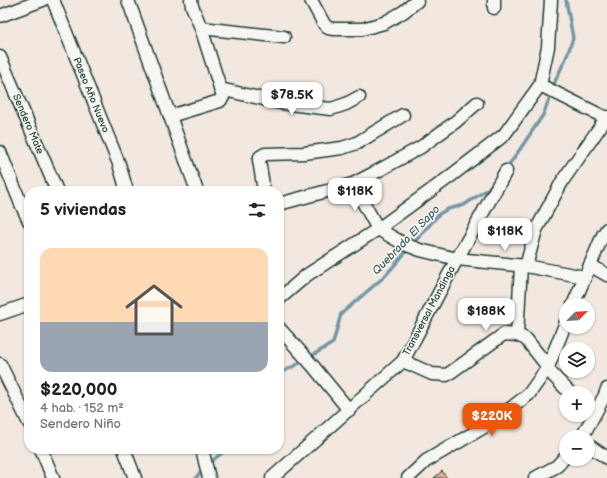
<!DOCTYPE html>
<html lang="es">
<head>
<meta charset="utf-8">
<style>
	:root { --surface:#fff; --page:#f6f6f6; --text:#202124; --muted:#757577; --accent:#ea580c }
	body { margin:0; font-family:"Balsamiq Sans",sans-serif; background:var(--page); color:var(--text); height:100vh; display:flex; flex-direction:column; font-size:15px; white-space:nowrap }
	* { box-sizing:border-box; margin:0 }
	p { font-size:13px; color:var(--muted) }
	.icon { flex:none; width:22px; height:22px; fill:none; stroke:currentColor; stroke-width:2; stroke-linecap:round; stroke-linejoin:round }
	.map { position:relative; flex:1; overflow:hidden }
	.drawer { position:absolute; left:24px; top:186px; width:260px; height:268px; display:flex; flex-direction:column; background:var(--surface); border-radius:16px; box-shadow:0 1px 3px #0004 }
	.drawer>* { flex:none }
	.needle { width:26px; rotate:66deg }
	.tools { position:absolute; left:559px; top:298px; display:grid; gap:8px }
	.tools a { display:grid; place-items:center; width:36px; height:36px; border-radius:50%; background:var(--surface); box-shadow:0 1px 3px #0004; font-size:20px }
	.price { position:absolute; translate:-50% -34px; padding:0 9px; border-radius:8px; background:#fff; color:#222; font-size:13px; line-height:26px; filter:drop-shadow(0 1px 2px #0008) }
	.price::after { content:''; position:absolute; left:50%; top:24px; width:12px; height:9px; margin-left:-6px; background:inherit; clip-path:polygon(0 0,100% 0,50% 100%) }
	.price.current { background:var(--accent); color:#fff }
	ul { padding:0; list-style:none }
	li { display:grid; align-content:center; gap:8px; height:212px; padding:0 16px }
	li span { display:grid; place-items:center; height:124px; border-radius:12px; color:#555 }
	li>.icon { margin-inline-start:auto }
	span .icon { width:72px; height:72px; fill:#fffc; stroke-width:1 }
	li b { font-size:17px }
	h2 { display:flex; justify-content:space-between; align-items:center; height:48px; padding:0 16px; font-size:17px }
	.map>svg:first-child { display:block }
</style>
</head>
<body>
<div class="map">
<svg width="607" height="478" viewBox="0 0 607 478">
	<defs>
		<filter id="shadow"><feDropShadow dx="-3.5" dy="3.5" stdDeviation="0" flood-color="#0004"/></filter>
	</defs>
	<rect width="100%" height="100%" fill="#f2e8e0"/>
	<filter id="ink" filterUnits="userSpaceOnUse"><feTurbulence type="fractalNoise" baseFrequency=".025" numOctaves="2"/><feDisplacementMap in="SourceGraphic" scale="8" xChannelSelector="R" yChannelSelector="G"/><feConvolveMatrix kernelMatrix="1 2 1 2 8 2 1 2 1" color-interpolation-filters="sRGB"/></filter>
	<g filter="url(#ink)">
		<g fill="none" stroke-linecap="round" stroke-linejoin="round">
			<g stroke="#7498a8" stroke-width="3.5">
				<polyline points="553,88 556,79 567,56 573,38 566,0"/>
				<polyline points="506,168 514,158 543,115 551,94"/>
				<polyline points="279,374 296,365 333,343 341,314 385,276 439,214 448,209 464,205 488,189 494,182"/>
				<polyline points="208,464 227,449"/>
				<polyline points="196,478 203,468"/>
			</g>
		</g>
		<polygon fill="#e4b197" stroke="#1f3d34" filter="url(#shadow)" points="442,471 447,478 434,478"/>
		<g fill="none" stroke-linecap="round" stroke-linejoin="round">
			<g stroke="#1f3d34" stroke-width="15">
				<g id="minor">
					<polyline points="53,0 119,164 127,191"/>
					<polyline points="128,0 197,191"/>
					<polyline points="311,0 324,24 328,28 334,29 362,29 384,23 403,12 417,1"/>
					<polyline points="494,0 494,8"/>
					<polyline points="0,16 43,0"/>
					<polyline points="201,28 284,37"/>
					<polyline points="0,57 57,191"/>
					<polyline points="540,85 606,118"/>
					<polyline points="220,89 281,103 331,109 346,104 359,97"/>
					<polyline points="170,116 220,101 223,97 201,28 192,6 191,0"/>
					<polyline points="0,152 21,204 29,221"/>
					<polyline points="353,184 378,229 404,244 420,250 457,259 526,266 585,277"/>
					<polyline points="264,191 259,160 260,157 265,154 304,153 342,148 357,143 403,115"/>
					<polyline points="279,204 353,184 376,172 421,147 454,123 477,103"/>
					<polyline points="590,265 607,275"/>
					<polyline points="526,266 536,230 563,180 607,117"/>
					<polyline points="279,299 307,275 378,229 448,178 504,135 540,85 548,47 551,0"/>
					<polyline points="573,305 603,235 607,229"/>
					<polyline points="0,314 29,304"/>
					<polyline points="279,328 313,366 349,410"/>
					<polyline points="517,335 521,266"/>
					<polyline points="403,361 432,374 447,375 504,334 517,335 526,339 548,367"/>
					<polyline points="0,364 29,423"/>
					<polyline points="547,369 570,393"/>
					<polyline points="582,437 605,395 607,389"/>
					<polyline points="588,445 607,458"/>
					<polyline points="41,449 53,478"/>
					<polyline points="124,449 135,478"/>
					<polyline points="202,449 209,478"/>
					<polyline points="272,478 403,361 457,259 506,171"/>
					<polyline points="408,478 426,461 496,420 529,394 548,367 566,322"/>
					<polyline points="535,478 557,466 566,456"/>
				</g>
			</g>
			<use href="#minor" stroke="#f6f6f2" stroke-width="12"/>
		</g>
	</g>
	<g text-anchor="middle" dominant-baseline="central" stroke-width="3" stroke-linejoin="round" paint-order="stroke">
		<g font-size="10" fill="#1f3d34" stroke="#f6f6f2">
			<text transform="translate(91 95) rotate(68)">Paseo Año Nuevo</text>
			<text transform="translate(28 124) rotate(67)">Sendero Mate</text>
			<text transform="translate(429 311) rotate(-62)">Transversal Mandinga</text>
		</g>
		<g font-size="11" font-style="italic" fill="#3b5b5b" stroke="#f6f6f2">
			<text transform="translate(406 240) rotate(-46)">Quebrada El Sapo</text>
		</g>
	</g>
</svg>
<div class="tools">
<a><svg class="needle" viewBox="-14 -14 28 28"><path d="M0-13l5 13h-10z" fill="#e53935"/><path d="M0 13l5-13h-10z" fill="#757577"/></svg></a>
<a><svg class="icon" aria-label="layers" viewBox="0 0 24 24"><path d="M12 4l9 5-9 5-9-5zM3 14l9 5 9-5"/></svg></a>
<a>+</a>
<a>−</a>
</div>
<b class="price" style="left:292px;top:116px">$78.5K</b>
<b class="price" style="left:355px;top:212px">$118K</b>
<b class="price" style="left:505px;top:252px">$118K</b>
<b class="price" style="left:486px;top:332px">$188K</b>
<b class="price current" style="left:492px;top:437px">$220K</b>
<section class="drawer">
<h2>5 viviendas<svg class="icon" aria-label="filters" viewBox="0 0 24 24"><path d="M4 7h16M4 17h16"/><circle cx="9" cy="7" r="2"/><circle cx="15" cy="17" r="2"/></svg></h2>
<ul>
<li><span style="background:linear-gradient(#ffd9b3 60%,#9aa5b1 0)"><svg class="icon" aria-label="home" viewBox="0 0 24 24"><path d="M3 11l9-7 9 7M6 9v11h12V9"/></svg></span><div><b>$220,000</b><p>4 hab. · 152 m²</p><p>Sendero Niño</p></div></li>
</ul>
</section>
</div>
</body>
</html>
